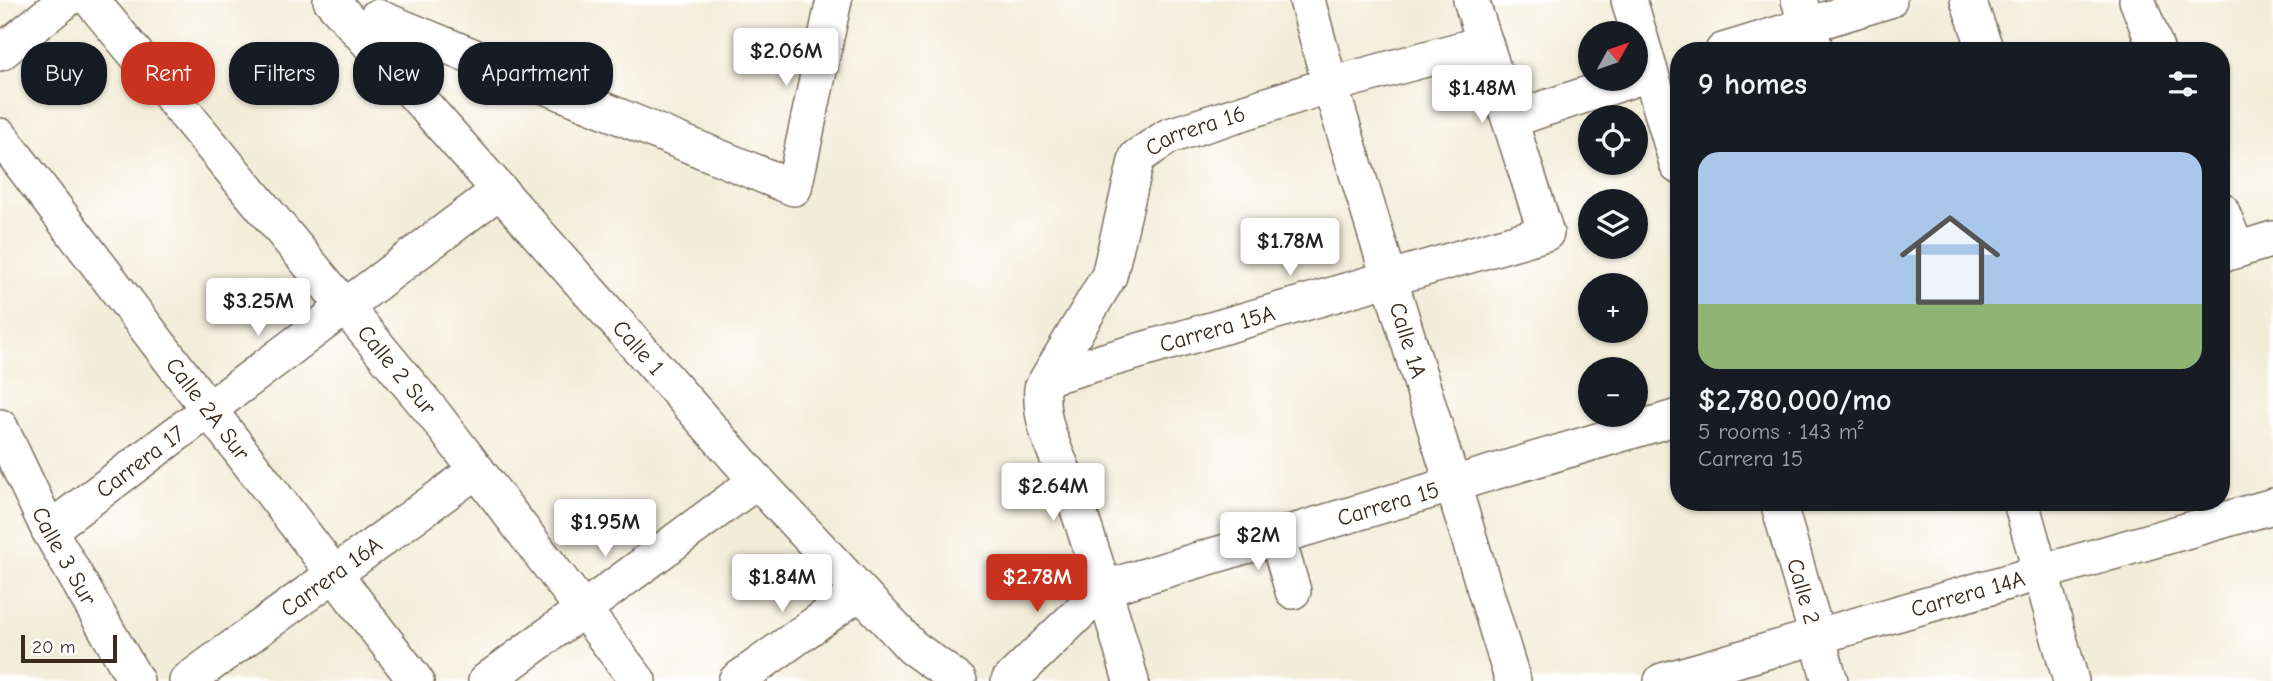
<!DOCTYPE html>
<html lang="en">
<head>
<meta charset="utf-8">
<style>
	:root { --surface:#171b24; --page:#242831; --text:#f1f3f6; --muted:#9ea1a6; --line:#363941; --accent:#c8321e }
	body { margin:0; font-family:"Comic Neue",sans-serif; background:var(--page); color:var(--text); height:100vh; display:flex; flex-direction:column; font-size:26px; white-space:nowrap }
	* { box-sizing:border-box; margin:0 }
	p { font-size:23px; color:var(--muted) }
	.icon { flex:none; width:38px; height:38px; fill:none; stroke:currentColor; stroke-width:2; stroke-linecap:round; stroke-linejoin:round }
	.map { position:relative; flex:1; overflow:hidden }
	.panel { position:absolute; left:1670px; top:42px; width:560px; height:469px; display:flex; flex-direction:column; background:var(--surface); border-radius:28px; box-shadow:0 2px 5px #0004 }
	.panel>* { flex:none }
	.banner { position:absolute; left:21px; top:42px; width:665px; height:63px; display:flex; gap:14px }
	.needle { width:46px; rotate:50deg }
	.controls { position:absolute; left:1578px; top:21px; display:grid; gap:14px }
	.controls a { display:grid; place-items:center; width:70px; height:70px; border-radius:50%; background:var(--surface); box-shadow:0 2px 5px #0004; font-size:35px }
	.scale { position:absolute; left:21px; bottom:18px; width:96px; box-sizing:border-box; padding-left:7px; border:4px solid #3b2a1e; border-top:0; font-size:19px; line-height:24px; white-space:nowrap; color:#3b2a1e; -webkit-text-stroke:5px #fff; paint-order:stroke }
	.price { position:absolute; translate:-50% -60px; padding:0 16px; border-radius:7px; background:#fff; color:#222; font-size:23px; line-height:46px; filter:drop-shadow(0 2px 4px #0008) }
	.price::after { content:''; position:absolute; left:50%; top:42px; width:21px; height:16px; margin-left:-10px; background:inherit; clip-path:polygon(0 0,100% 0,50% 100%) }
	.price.active { background:var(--accent); color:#fff }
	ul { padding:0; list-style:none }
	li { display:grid; align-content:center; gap:14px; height:371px; padding:0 28px }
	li+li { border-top:2px solid var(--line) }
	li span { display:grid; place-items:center; height:217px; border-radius:21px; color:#555 }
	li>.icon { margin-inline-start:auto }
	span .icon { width:126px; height:126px; fill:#fffc; stroke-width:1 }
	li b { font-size:30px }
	h2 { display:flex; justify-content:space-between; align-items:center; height:84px; padding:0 28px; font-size:30px }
	.chip { padding:0 24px; border-radius:28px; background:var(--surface); box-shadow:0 2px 5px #0004; font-size:24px; line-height:63px }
	.chip.active { background:var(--accent); color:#fff }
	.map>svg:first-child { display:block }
</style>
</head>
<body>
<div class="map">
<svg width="2273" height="681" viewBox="0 0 2273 681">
	<rect width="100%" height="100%" fill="#fff"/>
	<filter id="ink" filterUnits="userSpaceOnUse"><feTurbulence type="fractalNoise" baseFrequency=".0143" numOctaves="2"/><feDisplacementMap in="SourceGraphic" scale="14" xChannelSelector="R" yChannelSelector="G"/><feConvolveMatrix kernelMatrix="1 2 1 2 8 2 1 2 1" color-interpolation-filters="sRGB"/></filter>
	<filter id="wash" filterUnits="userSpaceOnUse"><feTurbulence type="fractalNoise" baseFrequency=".00686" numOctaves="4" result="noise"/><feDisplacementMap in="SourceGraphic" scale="28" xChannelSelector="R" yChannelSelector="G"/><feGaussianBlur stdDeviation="1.57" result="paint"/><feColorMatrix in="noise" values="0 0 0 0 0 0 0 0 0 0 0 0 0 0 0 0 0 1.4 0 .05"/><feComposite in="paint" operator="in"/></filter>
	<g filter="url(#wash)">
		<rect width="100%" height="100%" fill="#f2edd8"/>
	</g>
	<g filter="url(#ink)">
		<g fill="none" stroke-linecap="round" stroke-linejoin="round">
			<g stroke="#7b6e5f" stroke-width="38">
				<g id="street">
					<path id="s1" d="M91 0 433 413 638 681"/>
					<path id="s2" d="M331 0 757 481 912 647 959 681"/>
					<path id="s3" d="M1307 0 1330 85 1513 681"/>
					<polyline points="1629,0 1678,166"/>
					<polyline points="1799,0 1816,51"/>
					<polyline points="1968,0 1986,51"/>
					<polyline points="2137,0 2157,51"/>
					<polyline points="377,17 794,188 834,0"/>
					<polyline points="1723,51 1889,0"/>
					<polyline points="0,53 66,0"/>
					<polyline points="1510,120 1633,79"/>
					<path id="s4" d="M0 136 416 681"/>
					<polyline points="2221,210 2237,250"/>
					<polyline points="2221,255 2273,239"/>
					<path id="s5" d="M1049 377 1546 233 1471 0"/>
					<path id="s6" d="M0 427 49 530 136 681"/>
					<path id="s7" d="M1778 502 1830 681"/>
					<polyline points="2021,502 2071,681"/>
					<path id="s8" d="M49 530 500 190"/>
					<polyline points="1277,537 1293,591"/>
					<path id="s9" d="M187 681 477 470"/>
					<polyline points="486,681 757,481"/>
					<polyline points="736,681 860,592"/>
					<path id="s10" d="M1009 681 1105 588 1678 417"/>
					<path id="s11" d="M1131 681C1114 620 1095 560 1075 500 1062 463 1039 429 1042 388L1109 276 1137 157 1169 136 1330 85 1485 43"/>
					<path id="s12" d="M1662 681 2273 506"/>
				</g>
			</g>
			<use href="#street" stroke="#fff" stroke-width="35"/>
		</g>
	</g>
	<g text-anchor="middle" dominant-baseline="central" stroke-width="5" stroke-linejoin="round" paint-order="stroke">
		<g font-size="23" fill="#3b2a1e" stroke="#fff">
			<text stroke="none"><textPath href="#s11" startOffset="625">Carrera 16</textPath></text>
			<text stroke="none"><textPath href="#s5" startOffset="175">Carrera 15A</textPath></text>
			<text stroke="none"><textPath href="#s3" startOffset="355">Calle 1A</textPath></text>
			<text stroke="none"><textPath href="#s2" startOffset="464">Calle 1</textPath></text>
			<text stroke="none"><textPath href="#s1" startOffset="480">Calle 2 Sur</textPath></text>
			<text stroke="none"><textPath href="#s4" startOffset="343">Calle 2A Sur</textPath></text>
			<text stroke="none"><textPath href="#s8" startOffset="114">Carrera 17</textPath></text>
			<text stroke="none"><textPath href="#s10" startOffset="429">Carrera 15</textPath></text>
			<text stroke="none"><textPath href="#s6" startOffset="144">Calle 3 Sur</textPath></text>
			<text stroke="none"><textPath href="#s9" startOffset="178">Carrera 16A</textPath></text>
			<text stroke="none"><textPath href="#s7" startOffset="93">Calle 2</textPath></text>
			<text stroke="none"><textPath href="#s12" startOffset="318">Carrera 14A</textPath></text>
		</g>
	</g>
</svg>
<div class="controls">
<a><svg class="needle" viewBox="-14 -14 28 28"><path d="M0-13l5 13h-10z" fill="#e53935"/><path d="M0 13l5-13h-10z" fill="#9ea1a6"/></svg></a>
<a><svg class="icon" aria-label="locate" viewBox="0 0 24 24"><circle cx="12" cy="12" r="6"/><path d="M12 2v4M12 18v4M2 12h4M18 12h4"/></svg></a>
<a><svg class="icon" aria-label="layers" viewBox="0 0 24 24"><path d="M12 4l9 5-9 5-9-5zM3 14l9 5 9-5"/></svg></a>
<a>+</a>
<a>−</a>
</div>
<div class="scale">20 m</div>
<b class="price" style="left:786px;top:88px">$2.06M</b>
<b class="price" style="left:1482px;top:125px">$1.48M</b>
<b class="price" style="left:1290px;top:278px">$1.78M</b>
<b class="price" style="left:258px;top:338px">$3.25M</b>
<b class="price" style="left:1053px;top:523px">$2.64M</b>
<b class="price" style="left:605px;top:559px">$1.95M</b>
<b class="price" style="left:1258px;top:572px">$2M</b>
<b class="price" style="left:782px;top:614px">$1.84M</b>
<b class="price active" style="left:1037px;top:614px">$2.78M</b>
<div class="banner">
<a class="chip">Buy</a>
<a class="chip active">Rent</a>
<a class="chip">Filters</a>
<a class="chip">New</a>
<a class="chip">Apartment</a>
</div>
<section class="panel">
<h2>9 homes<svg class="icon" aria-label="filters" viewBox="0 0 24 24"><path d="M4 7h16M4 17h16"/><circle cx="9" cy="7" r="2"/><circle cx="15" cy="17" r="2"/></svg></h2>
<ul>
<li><span style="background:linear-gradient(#a9c7e8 70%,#8fb573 0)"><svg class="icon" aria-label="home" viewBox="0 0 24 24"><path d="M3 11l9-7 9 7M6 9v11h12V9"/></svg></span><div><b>$2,780,000/mo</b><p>5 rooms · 143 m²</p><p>Carrera 15</p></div></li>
</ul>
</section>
</div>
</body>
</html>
